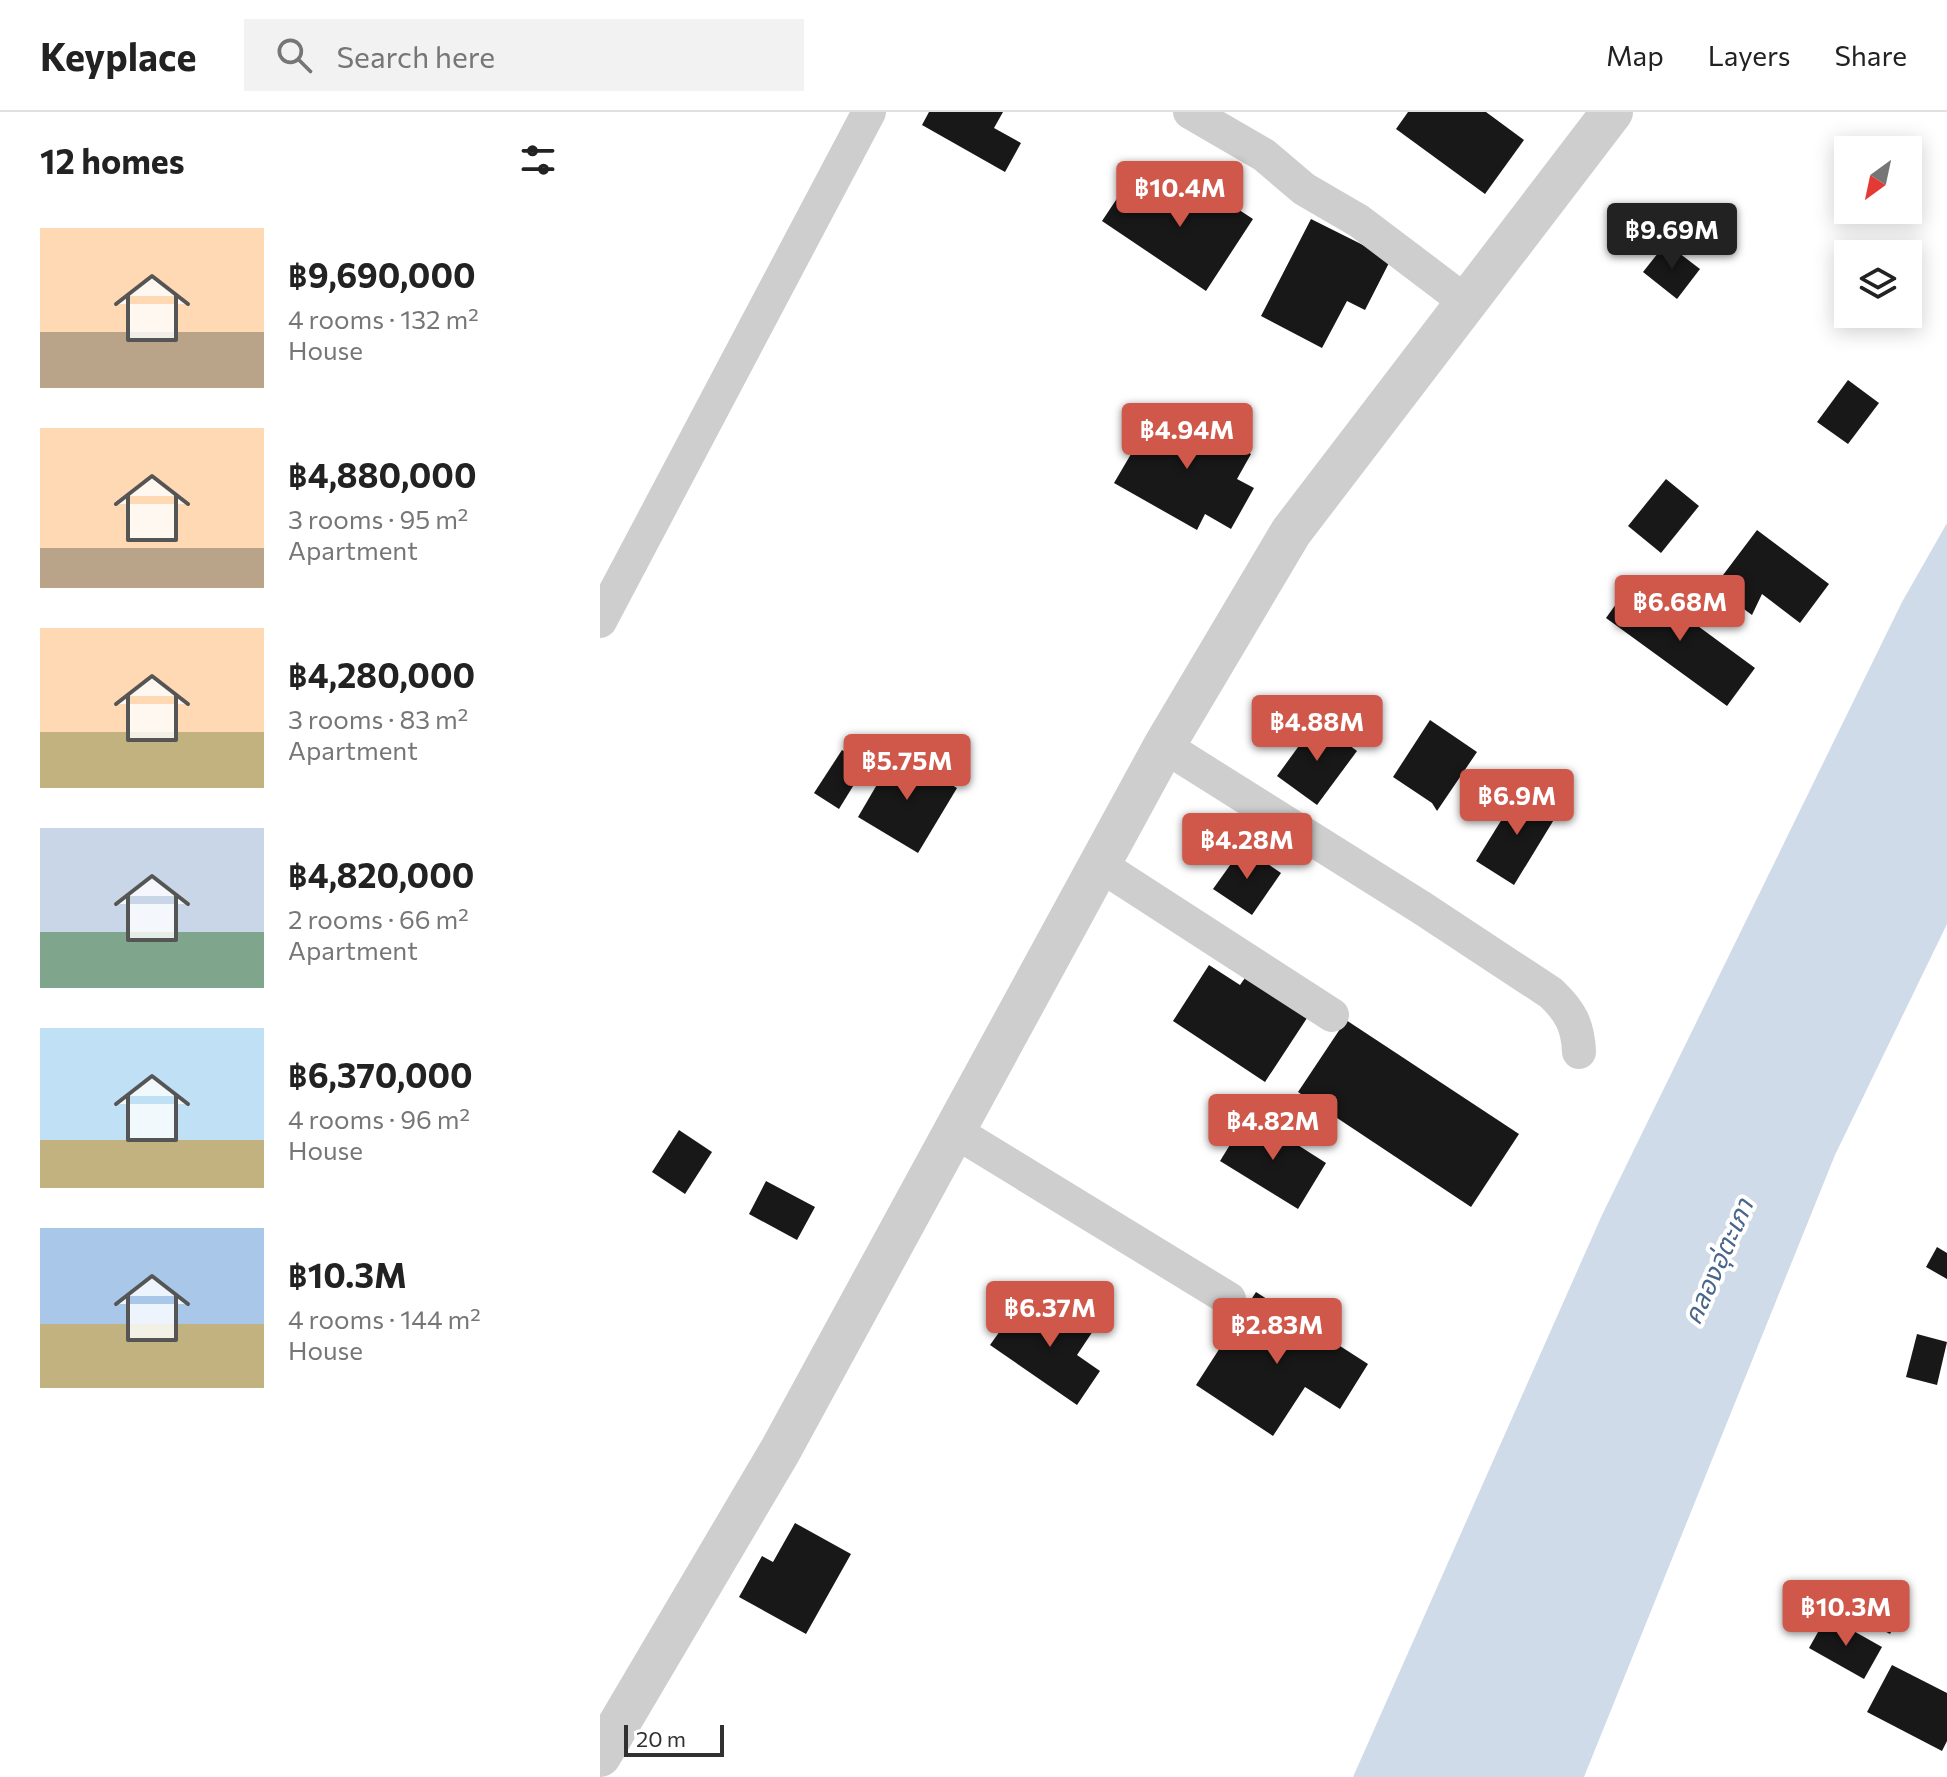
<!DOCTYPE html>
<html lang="en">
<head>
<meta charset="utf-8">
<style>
	:root { --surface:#fff; --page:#f2f2f2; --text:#222; --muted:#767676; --line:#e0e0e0; --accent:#d0584a }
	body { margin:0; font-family:Commissioner,"Noto Sans Thai",sans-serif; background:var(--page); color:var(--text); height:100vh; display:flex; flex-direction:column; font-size:30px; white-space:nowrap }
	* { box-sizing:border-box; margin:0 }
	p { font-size:26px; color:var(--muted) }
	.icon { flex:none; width:44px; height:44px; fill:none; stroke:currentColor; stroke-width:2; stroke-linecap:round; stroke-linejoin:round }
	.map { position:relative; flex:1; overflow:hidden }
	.sheet { display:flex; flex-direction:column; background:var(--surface); width:600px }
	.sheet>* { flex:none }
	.needle { width:52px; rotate:213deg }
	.tools { position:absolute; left:1234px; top:24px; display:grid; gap:16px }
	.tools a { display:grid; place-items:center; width:88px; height:88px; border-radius:0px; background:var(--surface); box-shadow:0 4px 20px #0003; font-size:40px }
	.scale { position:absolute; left:24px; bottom:20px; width:100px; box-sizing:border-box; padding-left:8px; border:4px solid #313131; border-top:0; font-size:22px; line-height:28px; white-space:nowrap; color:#313131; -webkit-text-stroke:6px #fff; paint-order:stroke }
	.price { position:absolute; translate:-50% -68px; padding:0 18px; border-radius:8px; background:var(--accent); color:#fff; font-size:26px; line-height:52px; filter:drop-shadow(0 2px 4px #0008) }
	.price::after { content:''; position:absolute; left:50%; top:48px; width:24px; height:18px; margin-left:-12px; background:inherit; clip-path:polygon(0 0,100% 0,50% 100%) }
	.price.on { background:#222; color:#fff }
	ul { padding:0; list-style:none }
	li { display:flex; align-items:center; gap:24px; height:200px; padding:0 40px }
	li span { display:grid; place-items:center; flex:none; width:224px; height:160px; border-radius:0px; color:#555 }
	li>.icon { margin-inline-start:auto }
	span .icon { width:96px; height:96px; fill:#fffc; stroke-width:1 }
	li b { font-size:34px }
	h2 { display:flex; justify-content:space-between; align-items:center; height:96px; padding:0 40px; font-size:34px }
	header { display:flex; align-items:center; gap:48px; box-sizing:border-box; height:112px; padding:0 40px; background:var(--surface); border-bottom:2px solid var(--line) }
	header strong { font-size:38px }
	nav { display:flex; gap:44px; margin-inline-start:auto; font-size:28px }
	.search { width:560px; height:72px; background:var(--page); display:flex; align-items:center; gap:20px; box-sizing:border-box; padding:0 28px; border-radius:0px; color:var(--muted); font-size:30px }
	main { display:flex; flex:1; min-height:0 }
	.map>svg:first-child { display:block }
</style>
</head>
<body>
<header>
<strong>Keyplace</strong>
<div class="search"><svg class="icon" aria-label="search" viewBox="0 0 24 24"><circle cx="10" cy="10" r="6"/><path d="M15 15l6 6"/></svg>Search here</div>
<nav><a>Map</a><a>Layers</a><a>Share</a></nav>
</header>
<main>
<section class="sheet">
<h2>12 homes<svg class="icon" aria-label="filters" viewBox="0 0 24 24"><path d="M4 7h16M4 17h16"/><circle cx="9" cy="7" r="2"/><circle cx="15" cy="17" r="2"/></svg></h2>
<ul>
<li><span style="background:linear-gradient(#ffd9b3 65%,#b9a48a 0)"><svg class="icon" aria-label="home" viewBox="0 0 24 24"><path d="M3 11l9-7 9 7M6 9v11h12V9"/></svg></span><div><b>฿9,690,000</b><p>4 rooms · 132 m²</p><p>House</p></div></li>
<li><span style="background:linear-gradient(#ffd9b3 75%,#b9a48a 0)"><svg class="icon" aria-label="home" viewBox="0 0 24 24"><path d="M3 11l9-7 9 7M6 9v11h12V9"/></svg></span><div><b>฿4,880,000</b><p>3 rooms · 95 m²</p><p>Apartment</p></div></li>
<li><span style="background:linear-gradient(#ffd9b3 65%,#c2b280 0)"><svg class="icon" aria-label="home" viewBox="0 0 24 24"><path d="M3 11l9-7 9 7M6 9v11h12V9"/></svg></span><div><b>฿4,280,000</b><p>3 rooms · 83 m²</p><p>Apartment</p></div></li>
<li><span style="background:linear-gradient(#c9d6e8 65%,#7fa58c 0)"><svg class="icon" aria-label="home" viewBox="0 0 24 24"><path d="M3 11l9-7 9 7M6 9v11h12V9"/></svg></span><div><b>฿4,820,000</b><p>2 rooms · 66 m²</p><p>Apartment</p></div></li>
<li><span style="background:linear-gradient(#bfe0f5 70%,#c2b280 0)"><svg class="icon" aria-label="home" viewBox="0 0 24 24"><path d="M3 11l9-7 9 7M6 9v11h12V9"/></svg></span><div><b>฿6,370,000</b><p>4 rooms · 96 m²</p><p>House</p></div></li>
<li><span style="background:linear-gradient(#a9c7e8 60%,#c2b280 0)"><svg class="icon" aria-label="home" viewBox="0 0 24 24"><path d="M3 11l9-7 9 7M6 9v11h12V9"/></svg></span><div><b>฿10.3M</b><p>4 rooms · 144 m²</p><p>House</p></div></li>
</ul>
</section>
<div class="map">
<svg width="1347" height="1665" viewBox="0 0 1347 1665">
	<rect width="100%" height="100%" fill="#fff"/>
	<polygon fill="#d0dbe9" points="1347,411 1347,812 1235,1043 984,1665 753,1665 1002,1103 1302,490"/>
	<g fill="#181818">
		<polygon points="329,0 403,0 394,16 421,31 405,60 322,13"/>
		<polygon points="808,0 886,0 924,28 885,82 796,17"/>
		<polygon points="532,64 584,98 601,73 653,107 606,179 502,109"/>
		<polygon points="711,107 791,147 765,198 747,189 722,236 661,204"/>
		<polygon points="1066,131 1100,157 1077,187 1043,160"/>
		<polygon points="1248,268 1279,291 1248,332 1217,310"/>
		<polygon points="561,291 651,342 637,367 654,376 631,417 605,402 597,418 514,371"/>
		<polygon points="1066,367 1099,394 1061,441 1028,414"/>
		<polygon points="1157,418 1229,472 1200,511 1162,482 1152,503 1114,475"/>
		<polygon points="1034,467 1155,556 1127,594 1006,506"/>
		<polygon points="830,608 877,640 837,699 832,691 793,665"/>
		<polygon points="717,609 757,639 717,693 677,664"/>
		<polygon points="242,638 266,653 239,697 214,681"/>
		<polygon points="296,640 357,676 318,741 258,705"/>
		<polygon points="920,678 958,701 914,773 876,749"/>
		<polygon points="643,735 681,761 652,803 613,777"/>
		<polygon points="609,853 640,873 647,863 709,903 665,970 573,909"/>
		<polygon points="746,908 919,1022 871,1095 698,980"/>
		<polygon points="649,1002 726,1051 698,1097 620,1049"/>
		<polygon points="79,1018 112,1040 85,1082 52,1060"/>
		<polygon points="166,1069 215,1095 197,1128 149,1102"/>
		<polygon points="1337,1135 1347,1141 1347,1167 1326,1155"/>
		<polygon points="656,1180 768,1252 740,1297 705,1275 673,1324 596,1273"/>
		<polygon points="420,1191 454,1214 469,1193 497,1213 477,1243 500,1259 477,1293 390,1233"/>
		<polygon points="1317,1222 1347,1230 1337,1273 1306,1265"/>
		<polygon points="195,1411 251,1442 206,1522 139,1485 162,1444 173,1450"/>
		<polygon points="1252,1468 1304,1496 1290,1522 1239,1495"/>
		<polygon points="1227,1504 1282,1535 1264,1567 1209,1536"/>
		<polygon points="1292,1553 1347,1581 1347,1629 1342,1639 1267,1600"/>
	</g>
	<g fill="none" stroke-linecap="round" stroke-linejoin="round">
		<g stroke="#cecece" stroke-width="34">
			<polyline points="590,0 664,43 704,77 759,109 866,190"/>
			<polyline points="0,509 269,0"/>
			<path d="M564 634 822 796 951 881C970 899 978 913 979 940"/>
			<polyline points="500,753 732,903"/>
			<polyline points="356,1020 629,1187"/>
		</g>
		<polyline stroke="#cecece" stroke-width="42" points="0,1644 180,1339 564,634 691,420 1012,0"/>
	</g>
	<g text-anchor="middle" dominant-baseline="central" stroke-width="8" stroke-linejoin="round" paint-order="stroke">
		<g font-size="26" font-style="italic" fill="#48658a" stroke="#fff">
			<text transform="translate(1117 1149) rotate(-66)">คลองอุ่ตะเภา</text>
		</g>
	</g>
</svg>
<div class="tools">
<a><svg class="needle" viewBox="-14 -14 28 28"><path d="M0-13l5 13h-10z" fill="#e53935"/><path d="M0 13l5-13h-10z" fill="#767676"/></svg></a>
<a><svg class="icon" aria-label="layers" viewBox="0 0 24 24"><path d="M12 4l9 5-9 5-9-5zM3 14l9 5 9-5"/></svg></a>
</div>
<div class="scale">20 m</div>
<b class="price" style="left:580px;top:117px">฿10.4M</b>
<b class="price on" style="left:1072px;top:159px">฿9.69M</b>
<b class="price" style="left:587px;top:359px">฿4.94M</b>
<b class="price" style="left:1080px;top:531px">฿6.68M</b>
<b class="price" style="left:717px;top:651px">฿4.88M</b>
<b class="price" style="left:307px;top:690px">฿5.75M</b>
<b class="price" style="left:917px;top:725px">฿6.9M</b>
<b class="price" style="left:647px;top:769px">฿4.28M</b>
<b class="price" style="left:673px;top:1050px">฿4.82M</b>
<b class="price" style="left:450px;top:1237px">฿6.37M</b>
<b class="price" style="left:677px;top:1254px">฿2.83M</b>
<b class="price" style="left:1246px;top:1536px">฿10.3M</b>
</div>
</main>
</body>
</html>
